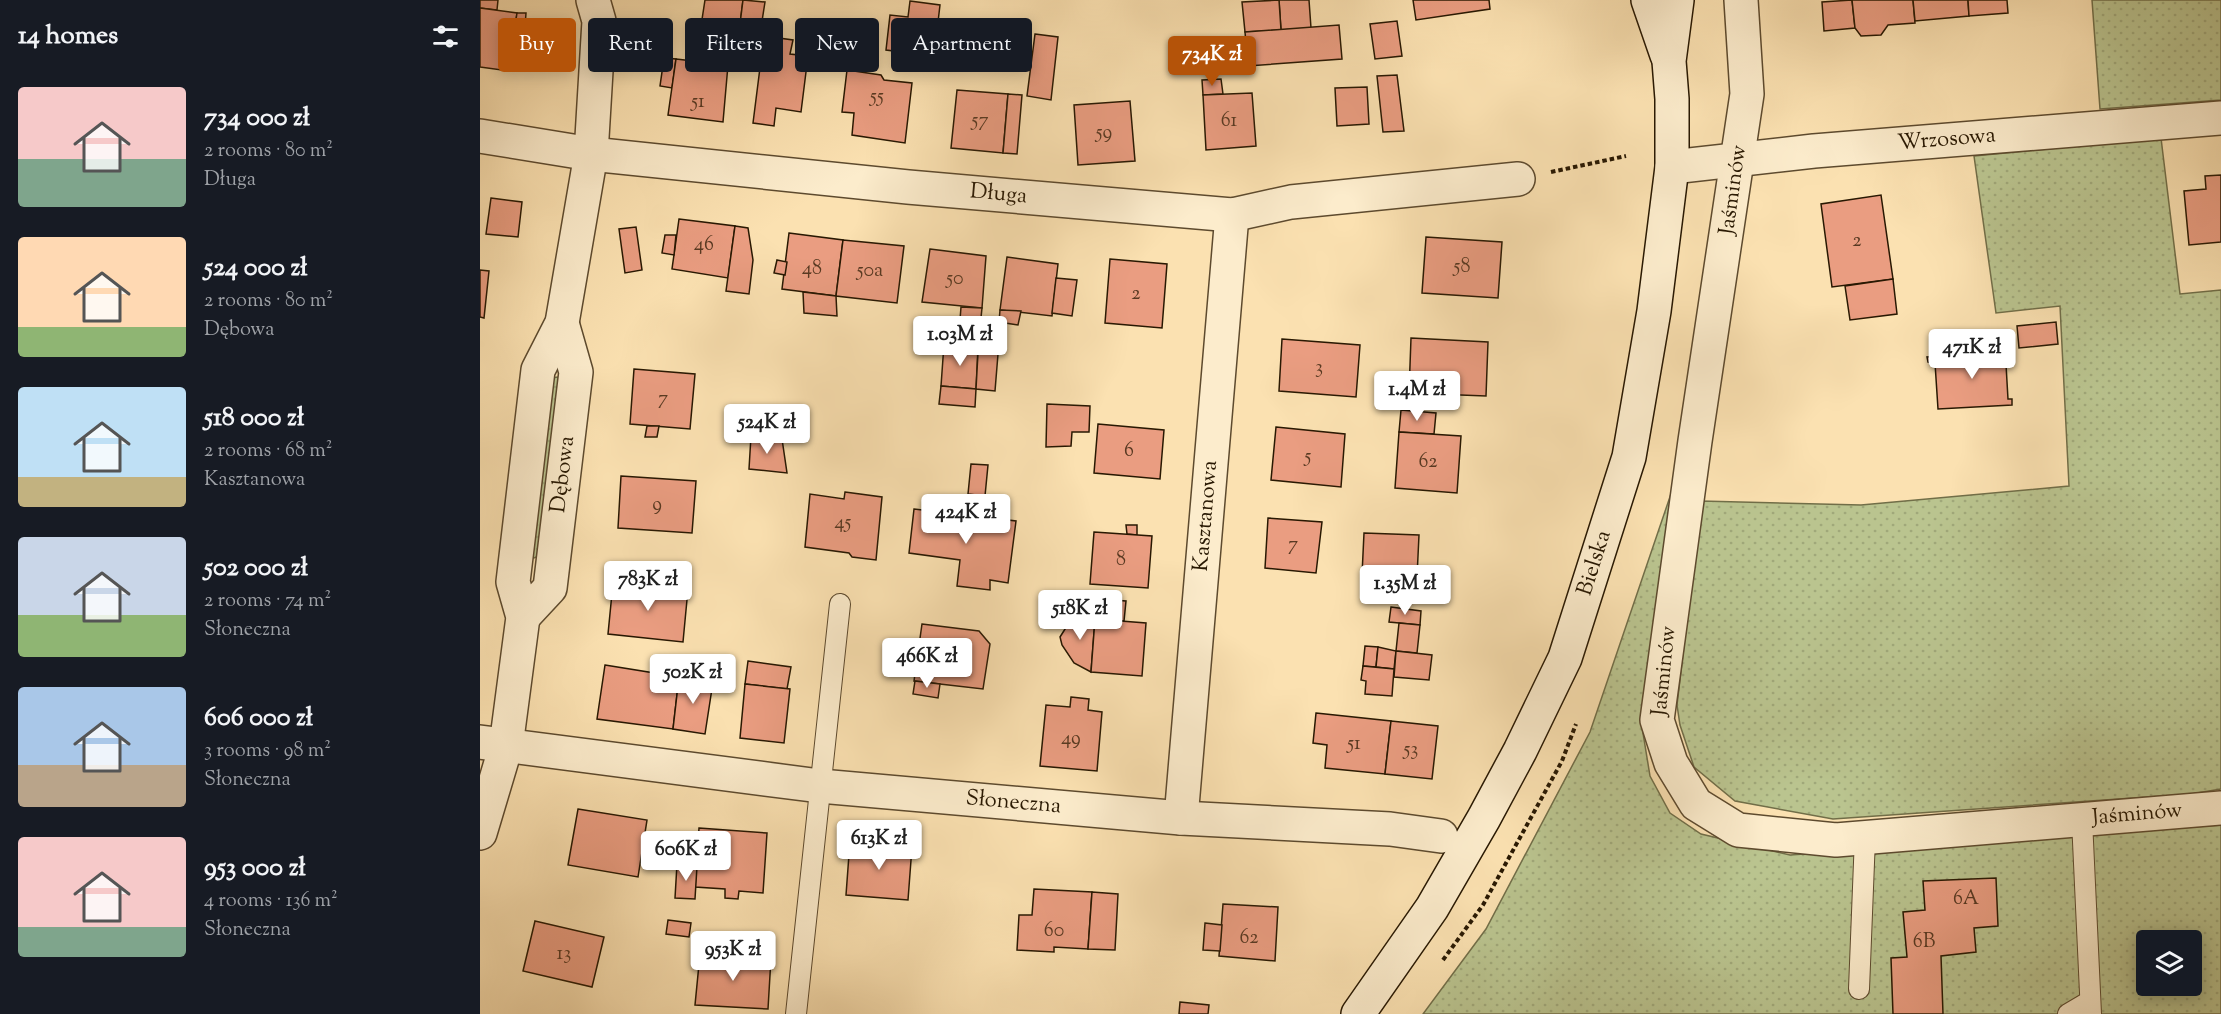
<!DOCTYPE html>
<html lang="en">
<head>
<meta charset="utf-8">
<style>
	:root { --surface:#171b24; --page:#242831; --text:#f1f3f6; --muted:#9ea1a6; --accent:#b45309 }
	body { margin:0; font-family:"Sorts Mill Goudy",serif; background:var(--page); color:var(--text); height:100vh; display:flex; flex-direction:column; font-size:22px; white-space:nowrap }
	* { box-sizing:border-box; margin:0 }
	p { font-size:20px; color:var(--muted) }
	.icon { flex:none; width:33px; height:33px; fill:none; stroke:currentColor; stroke-width:2; stroke-linecap:round; stroke-linejoin:round }
	.map { position:relative; flex:1; overflow:hidden }
	.side { display:flex; flex-direction:column; background:var(--surface); width:480px }
	.side>* { flex:none }
	.top-card { position:absolute; left:18px; top:18px; width:570px; height:54px; display:flex; gap:12px }
	.controls { position:absolute; left:1656px; top:930px; display:grid; gap:12px }
	.controls a { display:grid; place-items:center; width:66px; height:66px; border-radius:6px; background:var(--surface); box-shadow:0 3px 15px #0003; font-size:30px }
	.price { position:absolute; translate:-50% -51px; padding:0 14px; border-radius:6px; background:#fff; color:#222; font-size:20px; line-height:39px; filter:drop-shadow(0 2px 3px #0008) }
	.price::after { content:''; position:absolute; left:50%; top:36px; width:18px; height:14px; margin-left:-9px; background:inherit; clip-path:polygon(0 0,100% 0,50% 100%) }
	.price.on { background:var(--accent); color:#fff }
	ul { padding:0; list-style:none }
	li { display:flex; align-items:center; gap:18px; height:150px; padding:0 18px }
	li span { display:grid; place-items:center; flex:none; width:168px; height:120px; border-radius:6px; color:#555 }
	li>.icon { margin-inline-start:auto }
	span .icon { width:72px; height:72px; fill:#fffc; stroke-width:1 }
	li b { font-size:26px }
	h2 { display:flex; justify-content:space-between; align-items:center; height:72px; padding:0 18px; font-size:26px }
	.pill { padding:0 21px; border-radius:6px; background:var(--surface); box-shadow:0 3px 15px #0003; font-size:21px; line-height:54px }
	.pill.on { background:var(--accent); color:#fff }
	main { display:flex; flex:1; min-height:0 }
	.map>svg:first-child { display:block }
</style>
</head>
<body>
<main>
<section class="side">
<h2>14 homes<svg class="icon" aria-label="filters" viewBox="0 0 24 24"><path d="M4 7h16M4 17h16"/><circle cx="9" cy="7" r="2"/><circle cx="15" cy="17" r="2"/></svg></h2>
<ul>
<li><span style="background:linear-gradient(#f6c9c9 60%,#7fa58c 0)"><svg class="icon" aria-label="home" viewBox="0 0 24 24"><path d="M3 11l9-7 9 7M6 9v11h12V9"/></svg></span><div><b>734 000 zł</b><p>2 rooms · 80 m²</p><p>Długa</p></div></li>
<li><span style="background:linear-gradient(#ffd9b3 75%,#8fb573 0)"><svg class="icon" aria-label="home" viewBox="0 0 24 24"><path d="M3 11l9-7 9 7M6 9v11h12V9"/></svg></span><div><b>524 000 zł</b><p>2 rooms · 80 m²</p><p>Dębowa</p></div></li>
<li><span style="background:linear-gradient(#bfe0f5 75%,#c2b280 0)"><svg class="icon" aria-label="home" viewBox="0 0 24 24"><path d="M3 11l9-7 9 7M6 9v11h12V9"/></svg></span><div><b>518 000 zł</b><p>2 rooms · 68 m²</p><p>Kasztanowa</p></div></li>
<li><span style="background:linear-gradient(#c9d6e8 65%,#8fb573 0)"><svg class="icon" aria-label="home" viewBox="0 0 24 24"><path d="M3 11l9-7 9 7M6 9v11h12V9"/></svg></span><div><b>502 000 zł</b><p>2 rooms · 74 m²</p><p>Słoneczna</p></div></li>
<li><span style="background:linear-gradient(#a9c7e8 65%,#b9a48a 0)"><svg class="icon" aria-label="home" viewBox="0 0 24 24"><path d="M3 11l9-7 9 7M6 9v11h12V9"/></svg></span><div><b>606 000 zł</b><p>3 rooms · 98 m²</p><p>Słoneczna</p></div></li>
<li><span style="background:linear-gradient(#f6c9c9 75%,#7fa58c 0)"><svg class="icon" aria-label="home" viewBox="0 0 24 24"><path d="M3 11l9-7 9 7M6 9v11h12V9"/></svg></span><div><b>953 000 zł</b><p>4 rooms · 136 m²</p><p>Słoneczna</p></div></li>
</ul>
</section>
<div class="map">
<svg width="1741" height="1014" viewBox="0 0 1741 1014">
	<defs>
		<pattern id="green-dots" width="8" height="8" patternUnits="userSpaceOnUse" patternTransform="scale(1.5)"><rect width="8" height="8" fill="#bac48f"/><path d="M2 2h.1M6 6h.1" fill="none" stroke="#a0a87a" stroke-width="1.8" stroke-linecap="round"/></pattern>
	</defs>
	<rect width="100%" height="100%" fill="#fbe1b1"/>
	<filter id="stains"><feTurbulence type="fractalNoise" baseFrequency=".00333" numOctaves="4"/><feColorMatrix values="0 0 0 0 .2 0 0 0 0 .09 0 0 0 0 .02 0 0 0 .5 -.17"/></filter>
	<radialGradient id="worn" r=".72"><stop offset=".6" stop-color="#630" stop-opacity="0"/><stop offset="1" stop-color="#630" stop-opacity=".3"/></radialGradient>
	<g fill="url(#green-dots)" stroke="#716e48" stroke-width="1.5" fill-rule="evenodd">
		<polygon points="1612,0 1741,0 1741,100 1620,109"/>
		<polygon points="1681,138 1700,294 1741,290 1741,789 1711,794 1353,819 1255,801 1214,767 1200,725 1197,705 1221,501 1381,505 1589,486 1580,306 1516,313 1494,156"/>
		<polygon points="78,377 82,380 59,556 54,558 49,555 71,378"/>
		<path d="M1194 485 1162 727 1170 776 1190 813 1221 834 1310 855 1741 825V1014H943L1006 929 1110 732ZM1666 940H1712V986H1666Z"/>
	</g>
	<g fill="#ea9d81" stroke="#281802" stroke-width="1.5">
		<polygon points="0,0 18,0 17,10 0,8"/>
		<polygon points="225,0 263,0 259,32 221,26"/>
		<polygon points="263,0 285,2 280,34 259,32"/>
		<polygon points="799,0 829,0 831,28 801,30"/>
		<polygon points="799,0 801,30 765,32 762,2"/>
		<polygon points="933,0 1009,0 1010,9 936,20"/>
		<polygon points="1372,0 1375,28 1344,31 1342,2"/>
		<polygon points="1372,0 1433,0 1435,23 1408,25 1401,35 1381,36 1375,28"/>
		<polygon points="1433,0 1488,0 1489,16 1435,21"/>
		<polygon points="1488,0 1527,0 1528,13 1489,16"/>
		<polygon points="430,1 460,5 454,56 406,50 410,15 428,17"/>
		<polygon points="0,8 37,13 29,71 0,67"/>
		<polygon points="37,13 46,13 45,27 35,26"/>
		<polygon points="917,21 922,56 895,59 890,24"/>
		<polygon points="859,25 862,59 768,66 765,32"/>
		<polygon points="555,34 578,37 571,100 547,96"/>
		<polygon points="284,36 313,40 310,54 328,56 321,112 296,108 294,126 273,123"/>
		<polygon points="184,58 196,59 192,88 180,86"/>
		<polygon points="196,59 248,65 243,122 188,115"/>
		<polygon points="367,70 401,75 404,80 432,83 425,143 372,135 374,113 362,112"/>
		<polygon points="917,75 924,131 903,132 897,76"/>
		<polygon points="741,79 743,94 723,95 722,80"/>
		<polygon points="887,87 889,124 857,126 855,88"/>
		<polygon points="477,90 528,94 523,153 471,148"/>
		<polygon points="772,93 776,146 726,150 723,95"/>
		<polygon points="528,94 542,95 537,154 523,153"/>
		<polygon points="650,101 655,161 598,165 594,105"/>
		<polygon points="1741,175 1741,242 1709,245 1704,191 1726,189 1725,176"/>
		<polygon points="1401,195 1413,279 1352,287 1341,204"/>
		<polygon points="11,198 42,202 38,237 6,234"/>
		<polygon points="199,219 255,226 248,278 192,269"/>
		<polygon points="255,226 268,228 273,260 269,294 246,291"/>
		<polygon points="156,227 162,270 145,273 139,229"/>
		<polygon points="309,233 363,240 356,296 302,289"/>
		<polygon points="185,235 196,235 194,255 182,253"/>
		<polygon points="946,237 1022,242 1018,298 942,293"/>
		<polygon points="363,240 424,246 417,303 356,296"/>
		<polygon points="450,249 506,256 502,308 442,302"/>
		<polygon points="527,257 578,264 572,316 520,310"/>
		<polygon points="630,259 687,264 682,328 625,323"/>
		<polygon points="297,260 307,262 305,275 294,273"/>
		<polygon points="0,270 9,271 4,318 0,317"/>
		<polygon points="576,278 597,280 592,316 572,313"/>
		<polygon points="1413,279 1417,314 1370,320 1365,286"/>
		<polygon points="323,292 356,296 357,316 324,313"/>
		<polygon points="481,307 502,308 498,347 478,345"/>
		<polygon points="520,310 541,311 538,325 519,322"/>
		<polygon points="1576,322 1578,344 1539,348 1537,326"/>
		<polygon points="931,338 1008,342 1006,396 929,393"/>
		<polygon points="802,339 880,345 876,397 799,391"/>
		<polygon points="464,344 498,347 496,389 461,386"/>
		<polygon points="1518,347 1525,347 1528,399 1532,399 1532,405 1458,409 1455,363 1448,362 1447,357 1518,352"/>
		<polygon points="498,353 518,354 515,391 496,389"/>
		<polygon points="154,369 215,374 210,429 150,424"/>
		<polygon points="461,386 496,389 495,407 459,404"/>
		<polygon points="567,404 610,406 609,432 592,432 591,446 566,447"/>
		<polygon points="921,410 956,413 954,434 919,432"/>
		<polygon points="618,424 684,430 680,479 614,473"/>
		<polygon points="167,426 179,426 177,437 165,437"/>
		<polygon points="796,427 865,434 861,487 791,480"/>
		<polygon points="919,432 981,436 977,493 915,488"/>
		<polygon points="271,436 302,439 307,473 269,469"/>
		<polygon points="491,464 508,465 505,496 488,494"/>
		<polygon points="141,476 216,481 212,533 138,528"/>
		<polygon points="365,492 402,497 396,560 372,557 369,553 325,547 330,494 364,499"/>
		<polygon points="434,509 536,521 528,583 510,580 510,590 477,586 480,560 429,553"/>
		<polygon points="788,518 842,522 836,573 785,568"/>
		<polygon points="646,525 657,525 657,535 647,534"/>
		<polygon points="614,532 672,536 668,588 610,584"/>
		<polygon points="884,533 939,535 936,598 881,596"/>
		<polygon points="133,583 208,589 203,642 128,634"/>
		<polygon points="581,597 617,599 615,619 580,617"/>
		<polygon points="617,599 646,601 644,621 615,619"/>
		<polygon points="911,607 941,611 940,625 909,622"/>
		<polygon points="592,618 615,619 611,672 594,663 582,645 580,637"/>
		<polygon points="615,619 666,623 662,676 611,672"/>
		<polygon points="919,623 940,625 937,653 916,651"/>
		<polygon points="442,624 499,631 510,644 503,689 434,681"/>
		<polygon points="885,646 898,647 896,667 883,666"/>
		<polygon points="898,647 916,651 914,669 896,667"/>
		<polygon points="916,651 952,655 949,680 914,677"/>
		<polygon points="268,661 311,667 307,689 265,684"/>
		<polygon points="125,665 199,677 193,729 117,719"/>
		<polygon points="883,666 914,669 912,696 885,694 886,681 881,680"/>
		<polygon points="199,677 233,682 225,734 193,729"/>
		<polygon points="435,681 460,684 458,698 433,694"/>
		<polygon points="265,684 310,689 304,743 260,738"/>
		<polygon points="591,697 609,699 608,710 622,712 617,771 560,766 566,705 590,707"/>
		<polygon points="836,713 911,721 905,774 845,768 847,745 833,743"/>
		<polygon points="911,721 958,726 952,779 905,774"/>
		<polygon points="98,809 167,820 158,877 88,865"/>
		<polygon points="219,828 287,833 283,893 259,891 258,899 245,898 245,889 215,887"/>
		<polygon points="370,841 432,847 428,900 366,895"/>
		<polygon points="197,864 217,866 215,899 195,898"/>
		<polygon points="1516,878 1518,926 1494,928 1496,952 1461,956 1463,1014 1413,1014 1411,958 1427,957 1423,912 1445,910 1443,881"/>
		<polygon points="554,889 612,892 608,949 574,947 574,952 537,950 539,915 552,915"/>
		<polygon points="612,892 638,894 635,950 608,949"/>
		<polygon points="743,904 798,907 795,961 739,956"/>
		<polygon points="188,920 211,923 209,937 186,934"/>
		<polygon points="55,921 124,937 112,987 43,971"/>
		<polygon points="725,923 742,925 740,951 723,950"/>
		<polygon points="220,954 291,958 288,1009 215,1005"/>
		<polygon points="700,1002 729,1005 728,1014 699,1014"/>
	</g>
	<g fill="none" stroke-linecap="round" stroke-linejoin="round">
		<g stroke="#5d4a2e" stroke-width="22">
			<g id="lane">
				<polyline points="1602,820 1611,1014"/>
				<polyline points="1379,989 1385,837"/>
				<polyline points="316,1014 360,604"/>
				<polyline points="1588,1014 1610,1001"/>
			</g>
		</g>
		<g stroke="#5d4a2e" stroke-width="36">
			<g id="street">
				<path id="s1" d="M1261 0 1267 94 1215 441 1177 720 1191 763 1216 804 1258 830 1356 840 1741 808"/>
				<path id="s2" d="M0 136 111 154 428 187 752 215 811 202 1038 179"/>
				<path id="s3" d="M1192 167 1334 151 1741 118"/>
				<path id="s4" d="M43 617 70 588 96 372 82 323"/>
				<path id="s5" d="M0 742 340 786 701 818 910 829 961 836"/>
				<path id="s6" d="M701 818 752 215"/>
				<polyline points="0,833 26,746 43,617 33,582 58,370 82,323 111,154 119,21 113,0"/>
			</g>
		</g>
		<g stroke="#281802" stroke-width="36">
			<g id="secondary">
				<polyline points="1168,0 1187,55"/>
				<path id="s7" d="M878 1014 952 908 1004 818 1040 751 1085 658 1149 457 1174 311 1192 167V99L1189 61 1197 0"/>
			</g>
		</g>
		<g stroke="#281802" stroke-width="4" stroke-dasharray="4.5 3" stroke-linecap="butt">
			<polyline points="1071,172 1146,156"/>
			<polyline points="963,960 1003,905 1082,761 1096,724"/>
		</g>
		<use href="#lane" stroke="#fceccc" stroke-width="20"/>
		<use href="#street" stroke="#fceccc" stroke-width="33"/>
		<use href="#secondary" stroke="#fceccc" stroke-width="33"/>
	</g>
	<g text-anchor="middle" dominant-baseline="central" stroke-width="5" stroke-linejoin="round" paint-order="stroke">
		<g font-size="20" fill="#583922">
			<text x="397" y="97">55</text>
			<text x="218" y="102">51</text>
			<text x="500" y="121">57</text>
			<text x="749" y="121">61</text>
			<text x="624" y="133">59</text>
			<text x="1377" y="241">2</text>
			<text x="224" y="245">46</text>
			<text x="982" y="267">58</text>
			<text x="332" y="269">48</text>
			<text x="390" y="271">50a</text>
			<text x="475" y="279">50</text>
			<text x="656" y="294">2</text>
			<text x="839" y="368">3</text>
			<text x="183" y="399">7</text>
			<text x="649" y="451">6</text>
			<text x="828" y="457">5</text>
			<text x="948" y="462">62</text>
			<text x="177" y="505">9</text>
			<text x="363" y="523">45</text>
			<text x="813" y="545">7</text>
			<text x="641" y="560">8</text>
			<text x="591" y="739">49</text>
			<text x="874" y="744">51</text>
			<text x="931" y="750">53</text>
			<text x="1486" y="899">6A</text>
			<text x="574" y="931">60</text>
			<text x="769" y="938">62</text>
			<text x="1444" y="942">6B</text>
			<text x="84" y="954">13</text>
		</g>
		<g font-size="22" fill="#281802" stroke="#fceccc">
			<text stroke="none"><textPath href="#s3" startOffset="276">Wrzosowa</textPath></text>
			<text transform="translate(1254 190) rotate(-82)">Jaśminów</text>
			<text stroke="none"><textPath href="#s2" startOffset="522">Długa</textPath></text>
			<text stroke="none"><textPath href="#s4" startOffset="154">Dębowa</textPath></text>
			<text stroke="none"><textPath href="#s6" startOffset="303">Kasztanowa</textPath></text>
			<text stroke="none"><textPath href="#s7" startOffset="512">Bielska</textPath></text>
			<text transform="translate(1185 671) rotate(-84)">Jaśminów</text>
			<text stroke="none"><textPath href="#s5" startOffset="537">Słoneczna</textPath></text>
			<text stroke="none"><textPath href="#s1" startOffset="1270">Jaśminów</textPath></text>
		</g>
	</g>
	<rect width="100%" height="100%" filter="url(#stains)"/>
	<rect width="100%" height="100%" fill="url(#worn)"/>
</svg>
<div class="controls">
<a><svg class="icon" aria-label="layers" viewBox="0 0 24 24"><path d="M12 4l9 5-9 5-9-5zM3 14l9 5 9-5"/></svg></a>
</div>
<b class="price on" style="left:732px;top:87px">734K zł</b>
<b class="price" style="left:480px;top:367px">1.03M zł</b>
<b class="price" style="left:1492px;top:380px">471K zł</b>
<b class="price" style="left:937px;top:422px">1.4M zł</b>
<b class="price" style="left:287px;top:455px">524K zł</b>
<b class="price" style="left:486px;top:545px">424K zł</b>
<b class="price" style="left:168px;top:612px">783K zł</b>
<b class="price" style="left:925px;top:616px">1.35M zł</b>
<b class="price" style="left:600px;top:641px">518K zł</b>
<b class="price" style="left:447px;top:689px">466K zł</b>
<b class="price" style="left:213px;top:705px">502K zł</b>
<b class="price" style="left:399px;top:871px">613K zł</b>
<b class="price" style="left:206px;top:882px">606K zł</b>
<b class="price" style="left:253px;top:982px">953K zł</b>
<div class="top-card">
<a class="pill on">Buy</a>
<a class="pill">Rent</a>
<a class="pill">Filters</a>
<a class="pill">New</a>
<a class="pill">Apartment</a>
</div>
</div>
</main>
</body>
</html>
